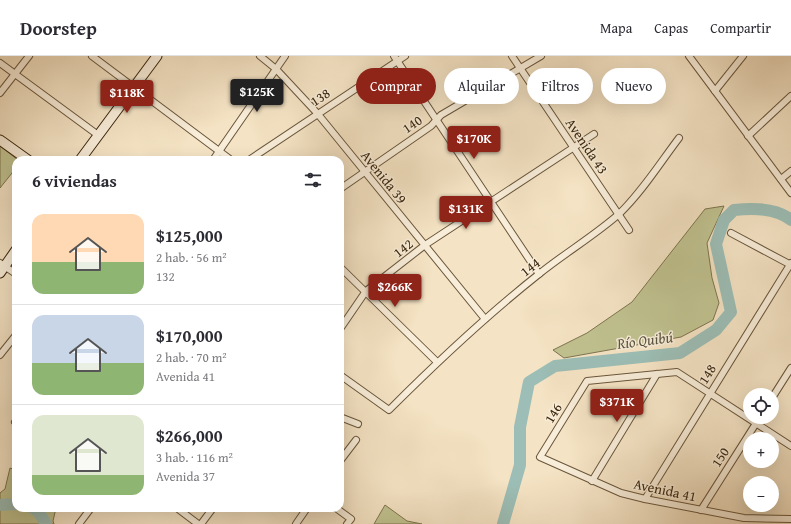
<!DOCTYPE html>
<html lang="es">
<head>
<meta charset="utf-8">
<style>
	:root { --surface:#fff; --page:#f2f2f3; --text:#2b2b33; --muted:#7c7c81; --line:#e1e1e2; --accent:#8f2418 }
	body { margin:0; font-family:"Gentium Book Plus",serif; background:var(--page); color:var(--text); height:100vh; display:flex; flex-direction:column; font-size:15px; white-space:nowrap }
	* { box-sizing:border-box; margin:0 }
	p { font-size:13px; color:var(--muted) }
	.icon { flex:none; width:22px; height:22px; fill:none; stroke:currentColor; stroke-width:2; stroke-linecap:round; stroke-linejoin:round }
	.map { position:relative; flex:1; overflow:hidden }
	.sheet { position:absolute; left:12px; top:100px; width:332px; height:356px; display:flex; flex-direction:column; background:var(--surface); border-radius:12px; box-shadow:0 4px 16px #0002 }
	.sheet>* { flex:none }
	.top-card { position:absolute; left:356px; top:12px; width:375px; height:36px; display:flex; gap:8px }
	.tools { position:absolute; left:743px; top:332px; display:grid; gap:8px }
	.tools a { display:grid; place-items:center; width:36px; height:36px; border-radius:50%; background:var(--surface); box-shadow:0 4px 16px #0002; font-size:20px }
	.price { position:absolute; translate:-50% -34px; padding:0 9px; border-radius:4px; background:var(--accent); color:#fff; font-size:13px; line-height:26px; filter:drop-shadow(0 1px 2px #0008) }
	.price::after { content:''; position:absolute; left:50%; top:24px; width:12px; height:9px; margin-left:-6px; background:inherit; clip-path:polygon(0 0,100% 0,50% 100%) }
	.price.current { background:#222; color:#fff }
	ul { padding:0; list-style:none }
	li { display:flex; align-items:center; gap:12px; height:100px; padding:0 20px }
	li+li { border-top:1px solid var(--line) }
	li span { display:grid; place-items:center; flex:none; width:112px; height:80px; border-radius:12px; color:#555 }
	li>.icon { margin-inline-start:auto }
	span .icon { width:48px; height:48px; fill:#fffc; stroke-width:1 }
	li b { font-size:17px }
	h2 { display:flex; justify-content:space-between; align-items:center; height:48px; padding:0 20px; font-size:17px }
	.pill { padding:0 14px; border-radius:18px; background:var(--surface); box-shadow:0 4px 16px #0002; font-size:14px; line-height:36px }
	.pill.current { background:var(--accent); color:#fff }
	header { display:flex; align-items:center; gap:24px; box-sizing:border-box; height:56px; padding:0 20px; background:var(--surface); border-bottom:1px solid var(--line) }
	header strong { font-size:19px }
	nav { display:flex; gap:22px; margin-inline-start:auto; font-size:14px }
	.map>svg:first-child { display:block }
</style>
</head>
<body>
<header>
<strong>Doorstep</strong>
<nav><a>Mapa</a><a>Capas</a><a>Compartir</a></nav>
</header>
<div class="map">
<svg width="791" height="468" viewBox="0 0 791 468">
	<rect width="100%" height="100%" fill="#f4e3c4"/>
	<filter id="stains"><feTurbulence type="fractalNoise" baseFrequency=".005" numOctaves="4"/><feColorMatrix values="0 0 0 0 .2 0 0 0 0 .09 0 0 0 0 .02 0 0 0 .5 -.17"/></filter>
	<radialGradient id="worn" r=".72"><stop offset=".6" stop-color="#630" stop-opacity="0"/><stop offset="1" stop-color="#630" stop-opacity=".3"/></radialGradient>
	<g fill="#c0c290" stroke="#7e744e">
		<polygon points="0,90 18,104 16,104 16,112 0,132"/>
		<polygon points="724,150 707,187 712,222 719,247 713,264 681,281 564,302 553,294 587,277 632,246 705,153"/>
		<polygon points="10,412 16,414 16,452 56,452 53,465 54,468 0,468 0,437 5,433"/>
		<polygon points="385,449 407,465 422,468 374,468"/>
	</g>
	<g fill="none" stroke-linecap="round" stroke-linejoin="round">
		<g stroke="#9cbeb6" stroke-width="12">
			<polyline points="0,449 16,448"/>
			<polyline points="33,452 38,455 46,468"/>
			<path d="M503 468 520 409V371L529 326 555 310 680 297 716 274 731 256 716 188 724 164 734 154C752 152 777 152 791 164"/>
		</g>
		<g stroke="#6a563b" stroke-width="8">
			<g id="street">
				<polyline points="92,0 231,104"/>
				<polyline points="260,0 276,13 317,57 485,263"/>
				<polyline points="394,0 539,218"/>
				<polyline points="512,0 629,174"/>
				<polyline points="689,0 791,137"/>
				<polyline points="0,7 98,79"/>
				<polyline points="715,35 743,0"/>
				<polyline points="0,37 29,0"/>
				<polyline points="748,80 791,40"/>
				<polyline points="213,104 285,0"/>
				<polyline points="249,104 405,0"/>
				<polyline points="781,123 791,115"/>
				<polyline points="340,133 431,70 441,59 541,0"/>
				<polyline points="731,177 791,209"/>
				<polyline points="0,207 16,218"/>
				<polyline points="340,211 437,306"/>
				<polyline points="340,273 366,235 425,189 594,78"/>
				<polyline points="0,299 16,279"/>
				<path d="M340 319 389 354C437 306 486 260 539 218 565 197 594 180 619 158 642 136 660 107 679 82"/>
				<polyline points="772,342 791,312"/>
				<polyline points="340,361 358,368"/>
				<polyline points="15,366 16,365"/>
				<polyline points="791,390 677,316 587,325 540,401 621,437 645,443 744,462 791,463"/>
				<polyline points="340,405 356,384"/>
				<polyline points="592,425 657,318"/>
				<polyline points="645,443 791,207"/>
				<polyline points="177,452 198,468"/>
				<polyline points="336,452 351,463 347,468"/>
				<polyline points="701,454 760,361"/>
				<polyline points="79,468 91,452"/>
				<polyline points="201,468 213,452"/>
				<polyline points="296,468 307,452"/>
			</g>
		</g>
		<g stroke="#3c270d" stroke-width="11">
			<g id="secondary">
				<polyline points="0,84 28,104"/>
				<polyline points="80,104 157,0"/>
				<polyline points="0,217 16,194"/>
			</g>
		</g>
		<use href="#street" stroke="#f8edd9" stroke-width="6"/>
		<use href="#secondary" stroke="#f8edd9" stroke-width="9"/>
	</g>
	<g text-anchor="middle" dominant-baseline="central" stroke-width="3" stroke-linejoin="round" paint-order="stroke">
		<g font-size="14" fill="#3c270d" stroke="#f8edd9">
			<text transform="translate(320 41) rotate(-33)">138</text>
			<text transform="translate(412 68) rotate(-35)">140</text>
			<text transform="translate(587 90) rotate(56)">Avenida 43</text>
			<text transform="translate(384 121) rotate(51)">Avenida 39</text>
			<text transform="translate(403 192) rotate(-38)">142</text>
			<text transform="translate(530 211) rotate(-38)">144</text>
			<text transform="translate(707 318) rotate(-58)">148</text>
			<text transform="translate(553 357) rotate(-59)">146</text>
			<text transform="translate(720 401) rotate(-57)">150</text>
			<text transform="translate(665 434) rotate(12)">Avenida 41</text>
		</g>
		<g font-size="15" font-style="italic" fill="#595440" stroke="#f8edd9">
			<text transform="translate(645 284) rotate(-7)">Río Quibú</text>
		</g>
	</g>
	<rect width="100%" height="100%" filter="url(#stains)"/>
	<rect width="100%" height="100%" fill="url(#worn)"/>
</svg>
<div class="tools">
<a><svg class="icon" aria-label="locate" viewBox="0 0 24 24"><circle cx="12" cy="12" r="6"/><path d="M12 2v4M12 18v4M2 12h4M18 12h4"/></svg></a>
<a>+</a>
<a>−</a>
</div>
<b class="price current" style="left:257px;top:57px">$125K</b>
<b class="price" style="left:127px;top:58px">$118K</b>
<b class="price" style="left:474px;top:104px">$170K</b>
<b class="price" style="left:466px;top:174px">$131K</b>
<b class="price" style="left:395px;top:252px">$266K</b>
<b class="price" style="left:617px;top:367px">$371K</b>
<div class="top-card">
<a class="pill current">Comprar</a>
<a class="pill">Alquilar</a>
<a class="pill">Filtros</a>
<a class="pill">Nuevo</a>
</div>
<section class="sheet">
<h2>6 viviendas<svg class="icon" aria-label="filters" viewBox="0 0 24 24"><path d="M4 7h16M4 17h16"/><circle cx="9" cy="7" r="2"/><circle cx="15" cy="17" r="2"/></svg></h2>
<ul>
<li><span style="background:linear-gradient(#ffd9b3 60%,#8fb573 0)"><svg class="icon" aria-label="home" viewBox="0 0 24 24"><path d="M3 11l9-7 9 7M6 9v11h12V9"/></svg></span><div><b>$125,000</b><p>2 hab. · 56 m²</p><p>132</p></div></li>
<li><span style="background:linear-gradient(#c9d6e8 60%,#8fb573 0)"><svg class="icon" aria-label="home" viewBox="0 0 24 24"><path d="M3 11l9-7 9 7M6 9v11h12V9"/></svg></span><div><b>$170,000</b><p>2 hab. · 70 m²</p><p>Avenida 41</p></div></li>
<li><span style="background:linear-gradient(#dfe7d0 75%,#8fb573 0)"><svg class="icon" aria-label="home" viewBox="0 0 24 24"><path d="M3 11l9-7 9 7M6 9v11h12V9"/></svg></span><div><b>$266,000</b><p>3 hab. · 116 m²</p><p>Avenida 37</p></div></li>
</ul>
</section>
</div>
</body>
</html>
